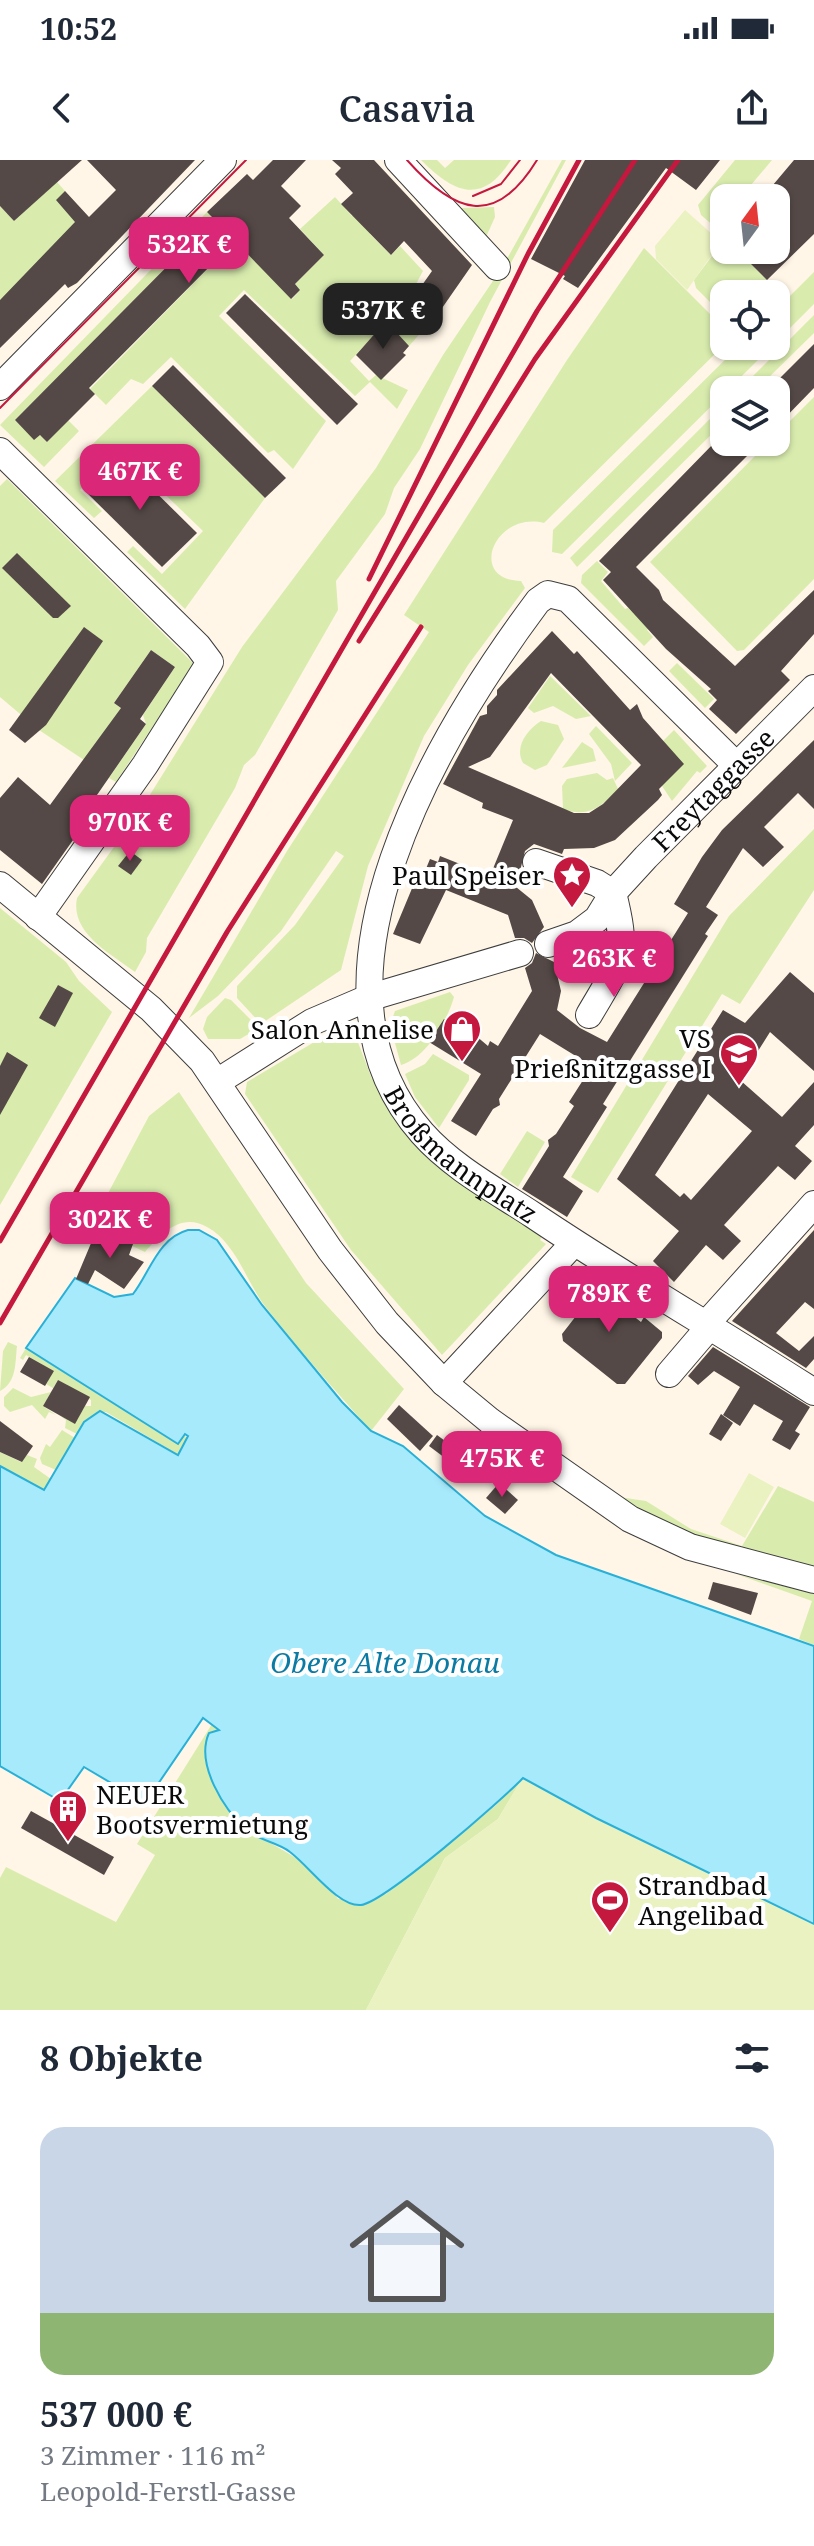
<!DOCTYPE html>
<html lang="de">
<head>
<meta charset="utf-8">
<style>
	:root { --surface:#fff; --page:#f2f2f3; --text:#1f2937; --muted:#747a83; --line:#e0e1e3; --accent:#db2777 }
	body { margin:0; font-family:"Noto Serif",serif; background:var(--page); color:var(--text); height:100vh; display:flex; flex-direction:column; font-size:30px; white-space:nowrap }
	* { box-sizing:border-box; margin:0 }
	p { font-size:26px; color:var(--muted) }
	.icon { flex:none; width:44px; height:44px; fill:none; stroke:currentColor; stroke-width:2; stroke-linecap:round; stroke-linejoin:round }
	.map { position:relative; height:1850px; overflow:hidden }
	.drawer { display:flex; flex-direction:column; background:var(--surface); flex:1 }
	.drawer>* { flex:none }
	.needle { width:52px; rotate:15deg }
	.buttons { position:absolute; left:710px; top:24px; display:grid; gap:16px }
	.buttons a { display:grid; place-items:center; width:80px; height:80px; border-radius:16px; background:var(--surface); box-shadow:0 2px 6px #0004; font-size:40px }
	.price { position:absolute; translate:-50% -68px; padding:0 18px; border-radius:16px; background:var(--accent); color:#fff; font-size:26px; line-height:52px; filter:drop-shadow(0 2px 4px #0008) }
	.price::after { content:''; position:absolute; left:50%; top:48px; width:24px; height:18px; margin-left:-12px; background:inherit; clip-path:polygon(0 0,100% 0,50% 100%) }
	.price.selected { background:#222; color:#fff }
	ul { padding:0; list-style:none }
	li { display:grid; align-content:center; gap:16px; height:424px; padding:0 40px }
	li+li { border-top:2px solid var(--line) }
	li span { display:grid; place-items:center; height:248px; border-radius:24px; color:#555 }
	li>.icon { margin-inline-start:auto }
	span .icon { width:144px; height:144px; fill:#fffc; stroke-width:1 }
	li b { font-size:34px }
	h2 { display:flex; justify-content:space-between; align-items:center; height:96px; padding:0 40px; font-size:34px }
	.status { display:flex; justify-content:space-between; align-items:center; height:56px; padding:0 40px; background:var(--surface); direction:ltr }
	.status svg { height:22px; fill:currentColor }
	header { display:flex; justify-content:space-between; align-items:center; height:104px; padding:0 40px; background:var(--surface); font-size:36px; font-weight:600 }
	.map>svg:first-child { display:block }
</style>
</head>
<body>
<div class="status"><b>10:52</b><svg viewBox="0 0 49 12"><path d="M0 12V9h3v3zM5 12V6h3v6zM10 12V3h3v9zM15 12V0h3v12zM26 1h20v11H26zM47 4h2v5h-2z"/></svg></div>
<header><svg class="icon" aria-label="back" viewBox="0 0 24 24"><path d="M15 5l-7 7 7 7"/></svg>Casavia<svg class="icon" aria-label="share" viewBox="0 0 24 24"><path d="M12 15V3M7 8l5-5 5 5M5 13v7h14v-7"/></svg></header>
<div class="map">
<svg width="814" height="1850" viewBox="0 0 814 1850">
	<rect width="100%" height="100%" fill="#fff6e7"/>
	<g fill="#d9ecae">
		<path d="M421 0H437L445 8 454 0H511C482 46 454 33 421 0Z"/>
		<path d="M562 0H566L490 142 420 289 394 328 385 354 336 421 338 450 255 595 244 605 235 628 147 778 146 792 135 812C110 793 70 773 77 738L138 654 242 487 376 308 443 195 503 106Z"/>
		<polygon points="735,0 772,0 740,38 724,38 724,56 715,67 701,55 698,45"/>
		<polygon points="57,22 89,58 0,140 0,46 14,61"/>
		<polygon points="335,37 352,56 368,41 370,74 391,95 400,86 423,111 416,124 440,151 409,186 386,162 350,201 369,221 376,215 408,230 397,249 370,222 355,236 244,130 219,156 326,261 293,309 274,290 268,293 171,197 143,224 131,219 106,245 90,229 235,81 292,139 300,130 295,124 324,95 300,69"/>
		<polygon points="494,47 495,57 486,77 460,48"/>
		<polygon points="207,52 214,59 15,260 34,279 40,275 47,282 68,260 79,271 44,307 0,265"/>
		<polygon points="724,80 724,90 737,90 778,131 724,134 724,156 696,128 694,120"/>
		<path d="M644 88 724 168V185L544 363C494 351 467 420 521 421L525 428 468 505 424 576 368 706 341 810 261 864 237 838V826L295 765 344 696 336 691 281 771 218 836 189 858 287 691 429 472 404 455 567 200Z"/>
		<polygon points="814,112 814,144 776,182 776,150"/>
		<polygon points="814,155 814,173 756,230 739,230"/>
		<polygon points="739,186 772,186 562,394 552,392 553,370"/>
		<polygon points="152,226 265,338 185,449 127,392 133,386 162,414 203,371 119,290 80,330 102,351 94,358 55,321"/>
		<polygon points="814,237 814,419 744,490 737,491 650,402 769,282 776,282 776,275"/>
		<polygon points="724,245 724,262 577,407 570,398"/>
		<polygon points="7,319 194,504 116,622 109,618 146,564 143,555 175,507 151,490 114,543 121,548 84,600 39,570 0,537 0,326"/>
		<polygon points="597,401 608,412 601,421 625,449 628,448 649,468 647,470 653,477 644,486 581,423 582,415"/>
		<polygon points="677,503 714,539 705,548 669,511"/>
		<polygon points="550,516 591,556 576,559 553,546 534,553 528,548"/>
		<path d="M541 561 558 565 564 579 547 605 535 610 523 603C514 587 527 570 541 561Z"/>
		<polygon points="596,566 632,603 615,621 611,604 589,574"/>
		<polygon points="674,570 707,606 700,613 697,611 672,641 662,626 662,582"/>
		<polygon points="582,582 593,589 596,601 562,608"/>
		<path d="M597 613 607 620 613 618 618 629C601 647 589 658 563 649L562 626 567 619Z"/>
		<polygon points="814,669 814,730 740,844 722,834 598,1033 571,1017 729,756"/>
		<polygon points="0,748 66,802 79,821 112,852 0,1045"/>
		<path d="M450 832 454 837C447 861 427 897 401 905L390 865 395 851Z"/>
		<polygon points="225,838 231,840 259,868 240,879 208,879 203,869 207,857"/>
		<polygon points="338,868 354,872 372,919 376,919 396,957 416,984 543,1074 540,1080 546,1084 442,1195 351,1090 245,934 247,922"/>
		<polygon points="433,894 469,915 469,920 439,968 415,937 405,914 425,904"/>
		<path d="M179 932 306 1123 404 1229 371 1271C335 1230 297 1188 264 1145 246 1120 235 1082 207 1067 181 1052 161 1074 145 1092L103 1072 109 1062 97 1054 149 956Z"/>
		<polygon points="527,971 545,982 518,1027 500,1014"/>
		<path d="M8 1182 17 1186C15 1203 17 1222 0 1231L3 1191Z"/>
		<path d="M26 1188 178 1284 185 1274 187 1282 179 1295 106 1252C92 1251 83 1263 77 1274L65 1268 66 1260 59 1255 75 1263 85 1246H91V1240L58 1220 53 1228 46 1224 53 1211 26 1195 23 1200 20 1198Z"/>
		<polygon points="13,1228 31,1237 51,1232 43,1246 56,1255 49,1252 45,1259 32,1245 10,1252 4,1246 4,1237"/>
		<polygon points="62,1270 75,1278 56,1310 42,1304 40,1298 46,1284 50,1287"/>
		<polygon points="0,1292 21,1302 27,1295 37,1299 34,1307 51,1319 44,1330 0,1306"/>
		<polygon points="778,1326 814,1342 814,1409 681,1373 612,1336 646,1341 691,1369 742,1386"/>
		<polygon points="736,1414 814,1434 814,1485 799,1479 812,1441"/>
		<path d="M212 1564 219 1570 215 1573 248 1671C284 1691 313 1703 338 1739L386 1734 495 1646 523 1617 498 1659 445 1698 366 1850H0V1718L6 1707 116 1762 155 1695 137 1684Z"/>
	</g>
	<g fill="#eaf2c1">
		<polygon points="685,50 721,82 687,130 656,99 655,86"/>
		<polygon points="749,1313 774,1327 745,1378 720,1364"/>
		<polygon points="814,1568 814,1850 366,1850 445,1698 498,1659 536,1595"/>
	</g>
	<path fill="#a7eafb" stroke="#28b0d8" stroke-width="2" d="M188 1070H199L217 1080 262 1145 342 1242 371 1271 403 1286 485 1356 556 1395 814 1486V1764L596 1658 523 1618C502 1640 385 1742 361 1745 338 1747 310 1707 290 1692 278 1682 259 1681 247 1670 224 1650 195 1604 209 1573L219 1570 203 1558 145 1643 84 1607 60 1641 0 1606V1306L44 1330 84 1262 100 1251 178 1295 188 1276 185 1274 178 1284 26 1188 75 1118 114 1137 133 1134C150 1112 158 1078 188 1070Z"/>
	<g fill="#544946" fill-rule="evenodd">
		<polygon points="0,0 82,0 14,61 0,46"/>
		<polygon points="87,0 195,0 77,123 68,128 65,124 0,188 0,140 75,62 56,40 65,31 89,57 116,30"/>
		<polygon points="273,0 306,0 281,26 301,46 289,58 324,95 295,124 300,130 291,139 235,81 89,228 95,234 47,282 40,275 34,280 15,260 214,59 207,52 247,14 253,20"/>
		<polygon points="332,0 374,0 472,105 440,151 420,128 432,111 404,81 391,95 341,44 353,33 335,14 341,8"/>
		<polygon points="585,0 720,0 696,30 666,8 578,128 563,119 565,116 531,99"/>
		<polygon points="794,0 814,0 814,74 767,120 737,90 776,90 776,38 762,38"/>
		<polygon points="245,134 358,244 337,265 226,153"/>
		<polygon points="386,161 409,186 403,193 406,195 381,220 356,195"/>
		<polygon points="814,184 814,228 776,267 776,222"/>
		<polygon points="173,205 286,318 265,338 152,226"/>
		<polygon points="715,282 761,282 636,407 659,430 663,440 735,506 814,430 814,474 781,511 790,520 736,574 709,549 717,540 708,531 711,529 666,489 603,420 611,412 599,401"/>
		<polygon points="119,296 197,373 162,407 84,330"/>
		<polygon points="17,393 71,446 58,458 53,458 2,408"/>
		<polygon points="84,467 103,481 46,565 25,583 9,570"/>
		<path d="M552 471 574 494 577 491 630 550 637 544 643 558 684 604 659 629 662 635 658 640 615 680 594 688 564 689 562 694 534 684 525 691 516 727 532 740 544 767 532 783 524 778H515L508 755 446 730 420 784 393 774 413 726 418 728 430 699 438 702 440 696 490 716 513 660 482 648 483 643 443 624 480 556 487 554V546L497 535V530ZM551 513 641 605 603 644 589 653H574L468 607 490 597Z"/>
		<polygon points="151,490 175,507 140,559 146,564 97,635 102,639 42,724 0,690 0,638 18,617 50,645 121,548 114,543"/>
		<polygon points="814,580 814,649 798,633 764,667 784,687 763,707 743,688 706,747 718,755 705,774 708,776 603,944 607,947 563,1017 583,1031 567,1057 522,1029 549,986 548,980 556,974 574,946 569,942 592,906 540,874 499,939 500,945 493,949 476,976 451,961 481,914 429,882 444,859 475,875 488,886 490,881 498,886 532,831 525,808 532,803 536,793 554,802 561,831 557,850 580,868 607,882 688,753 674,744 702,697 722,670"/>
		<polygon points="130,691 142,700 131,715 118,706"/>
		<path d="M790 812 814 833V911L770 872 740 920 782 957 814 922V965L795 986 812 1001 795 1020 778 1006 724 1065 741 1081 723 1100 706 1085 674 1122 653 1101 679 1071 617 1019 723 850 745 863ZM708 934 752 971 691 1040 684 1033 680 1037 655 1015Z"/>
		<polygon points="58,825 73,833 55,867 39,858"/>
		<polygon points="7,892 28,905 0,955 0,906"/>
		<polygon points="97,1069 133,1084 129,1095 144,1102 124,1129 95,1110 88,1124 76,1119"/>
		<polygon points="814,1070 814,1149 805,1142 776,1173 799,1191 814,1176 814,1199 806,1208 732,1161"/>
		<polygon points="579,1118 585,1118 641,1162 644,1157 662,1172 662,1178 625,1224 617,1224 563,1181 562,1174 583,1147 566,1134"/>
		<polygon points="713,1187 810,1247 795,1271 800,1274 790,1290 772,1280 783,1261 754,1244 740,1266 723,1255 740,1227 714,1211 698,1225 688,1216"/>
		<polygon points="29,1197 54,1211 45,1226 20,1212"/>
		<polygon points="58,1220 90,1237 75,1264 43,1246"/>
		<polygon points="399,1245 433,1276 420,1291 387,1259"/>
		<polygon points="721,1254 733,1263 721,1281 709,1274"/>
		<polygon points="0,1261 33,1286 22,1302 0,1292"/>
		<polygon points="437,1275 475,1303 465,1313 429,1286"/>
		<polygon points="499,1323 518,1340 505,1354 486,1338"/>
		<polygon points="713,1422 758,1433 751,1455 708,1439"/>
		<polygon points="31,1651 114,1697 104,1715 21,1668"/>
	</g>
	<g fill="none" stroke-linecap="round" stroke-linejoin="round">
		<g stroke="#3d3d3d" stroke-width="28">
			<g id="minor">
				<polyline points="398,0 497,107"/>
				<polyline points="0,227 223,0"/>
				<polyline points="0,291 198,486 210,502 145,605 38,757"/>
				<path id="s1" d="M737 606 568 439 548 434 538 441C441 571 288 821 422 973 452 1007 495 1030 533 1055 625 1117 721 1172 814 1232"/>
				<path d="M536 702 597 723 613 733C629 797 621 800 589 855"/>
				<polyline points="0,725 151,849 202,901 330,1090 387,1163 444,1223 490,1261 630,1359 690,1387 814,1420"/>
				<path id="s2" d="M548 784 577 774 597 759 613 733 646 697 814 528"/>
				<polyline points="217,922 312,862 368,838 520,793"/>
				<polyline points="669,1214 704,1173 707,1163 814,1044"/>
				<polyline points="444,1223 573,1084"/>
			</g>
		</g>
		<use href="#minor" stroke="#fff" stroke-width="26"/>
		<g stroke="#c4183e" stroke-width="2">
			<path d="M407 0C454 53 495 69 537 0"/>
			<polyline points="473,36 501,24 520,0"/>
			<polyline points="0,248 246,0"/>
		</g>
		<g stroke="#c4183e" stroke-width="5">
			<polyline points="369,419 528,94 579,0"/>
			<polyline points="359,481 535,199 678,0"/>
			<polyline points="0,1081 537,151 635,0"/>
			<polyline points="0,1163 227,772 421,467"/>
		</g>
	</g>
	<defs>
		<g id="sight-pin" transform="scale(2)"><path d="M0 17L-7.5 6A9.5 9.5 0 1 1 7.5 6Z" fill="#c4183e" stroke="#fff"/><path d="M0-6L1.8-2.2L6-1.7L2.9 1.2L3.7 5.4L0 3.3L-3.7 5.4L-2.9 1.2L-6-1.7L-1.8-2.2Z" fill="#fff"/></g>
		<g id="shop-pin" transform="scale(2)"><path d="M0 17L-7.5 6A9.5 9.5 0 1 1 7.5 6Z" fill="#c4183e" stroke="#fff"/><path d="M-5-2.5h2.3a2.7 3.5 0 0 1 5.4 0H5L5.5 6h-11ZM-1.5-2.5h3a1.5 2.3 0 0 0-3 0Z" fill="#fff"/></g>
		<g id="school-pin" transform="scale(2)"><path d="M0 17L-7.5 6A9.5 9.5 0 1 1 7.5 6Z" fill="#c4183e" stroke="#fff"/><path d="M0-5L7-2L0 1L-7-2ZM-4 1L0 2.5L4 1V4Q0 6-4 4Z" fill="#fff"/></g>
		<g id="building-pin" transform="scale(2)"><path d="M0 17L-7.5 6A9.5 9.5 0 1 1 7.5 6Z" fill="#c4183e" stroke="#fff"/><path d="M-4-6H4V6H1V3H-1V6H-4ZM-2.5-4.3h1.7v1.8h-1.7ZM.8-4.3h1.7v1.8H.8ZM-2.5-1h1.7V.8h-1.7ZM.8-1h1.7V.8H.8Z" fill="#fff"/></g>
		<g id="stadium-pin" transform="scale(2)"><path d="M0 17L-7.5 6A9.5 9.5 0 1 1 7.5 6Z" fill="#c4183e" stroke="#fff"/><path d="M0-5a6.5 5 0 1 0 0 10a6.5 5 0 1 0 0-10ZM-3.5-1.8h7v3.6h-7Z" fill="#fff"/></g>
	</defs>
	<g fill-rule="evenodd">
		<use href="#sight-pin" x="572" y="715"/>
		<use href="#shop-pin" x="462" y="869"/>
		<use href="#school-pin" x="739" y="893"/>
		<use href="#building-pin" x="68" y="1649"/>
		<use href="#stadium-pin" x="610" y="1740"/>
	</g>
	<g text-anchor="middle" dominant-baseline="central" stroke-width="8" stroke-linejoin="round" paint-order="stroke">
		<g font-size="26" fill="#0a0a0a" stroke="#fff">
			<text stroke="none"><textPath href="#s2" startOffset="230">Freytaggasse</textPath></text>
			<text stroke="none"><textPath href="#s1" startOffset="900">Broßmannplatz</textPath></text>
		</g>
		<g font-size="26" fill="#0a0a0a" stroke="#fff" text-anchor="end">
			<text x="544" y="715">Paul Speiser</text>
			<text x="434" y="869">Salon Annelise</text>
			<text x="711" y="878">VS<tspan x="711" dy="30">Prießnitzgasse I</tspan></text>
			<text x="96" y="1634" text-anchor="start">NEUER<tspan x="96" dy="30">Bootsvermietung</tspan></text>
			<text x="638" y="1725" text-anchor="start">Strandbad<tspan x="638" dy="30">Angelibad</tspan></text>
		</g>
		<g font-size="28" font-style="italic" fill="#0b7ba4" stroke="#fff">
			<text x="385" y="1502">Obere Alte Donau</text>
		</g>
	</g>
</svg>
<div class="buttons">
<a><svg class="needle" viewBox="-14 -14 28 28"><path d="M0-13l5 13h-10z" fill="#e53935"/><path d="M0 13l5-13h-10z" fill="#747a83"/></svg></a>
<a><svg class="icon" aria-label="locate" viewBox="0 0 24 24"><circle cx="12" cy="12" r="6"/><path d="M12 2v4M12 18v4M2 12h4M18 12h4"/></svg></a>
<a><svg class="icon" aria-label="layers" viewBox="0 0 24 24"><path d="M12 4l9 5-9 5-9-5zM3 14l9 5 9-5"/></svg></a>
</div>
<b class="price" style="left:189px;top:125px">532K €</b>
<b class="price selected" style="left:383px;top:191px">537K €</b>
<b class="price" style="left:140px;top:352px">467K €</b>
<b class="price" style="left:130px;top:703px">970K €</b>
<b class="price" style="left:614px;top:839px">263K €</b>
<b class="price" style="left:110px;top:1100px">302K €</b>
<b class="price" style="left:609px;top:1174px">789K €</b>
<b class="price" style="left:502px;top:1339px">475K €</b>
</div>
<section class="drawer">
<h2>8 Objekte<svg class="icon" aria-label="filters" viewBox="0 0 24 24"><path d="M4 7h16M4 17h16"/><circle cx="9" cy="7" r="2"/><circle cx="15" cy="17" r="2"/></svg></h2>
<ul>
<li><span style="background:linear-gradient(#c9d6e8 75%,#8fb573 0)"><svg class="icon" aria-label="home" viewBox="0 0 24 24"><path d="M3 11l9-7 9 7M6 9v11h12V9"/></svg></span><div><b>537 000 €</b><p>3 Zimmer · 116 m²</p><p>Leopold-Ferstl-Gasse</p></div></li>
</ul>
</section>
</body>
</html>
